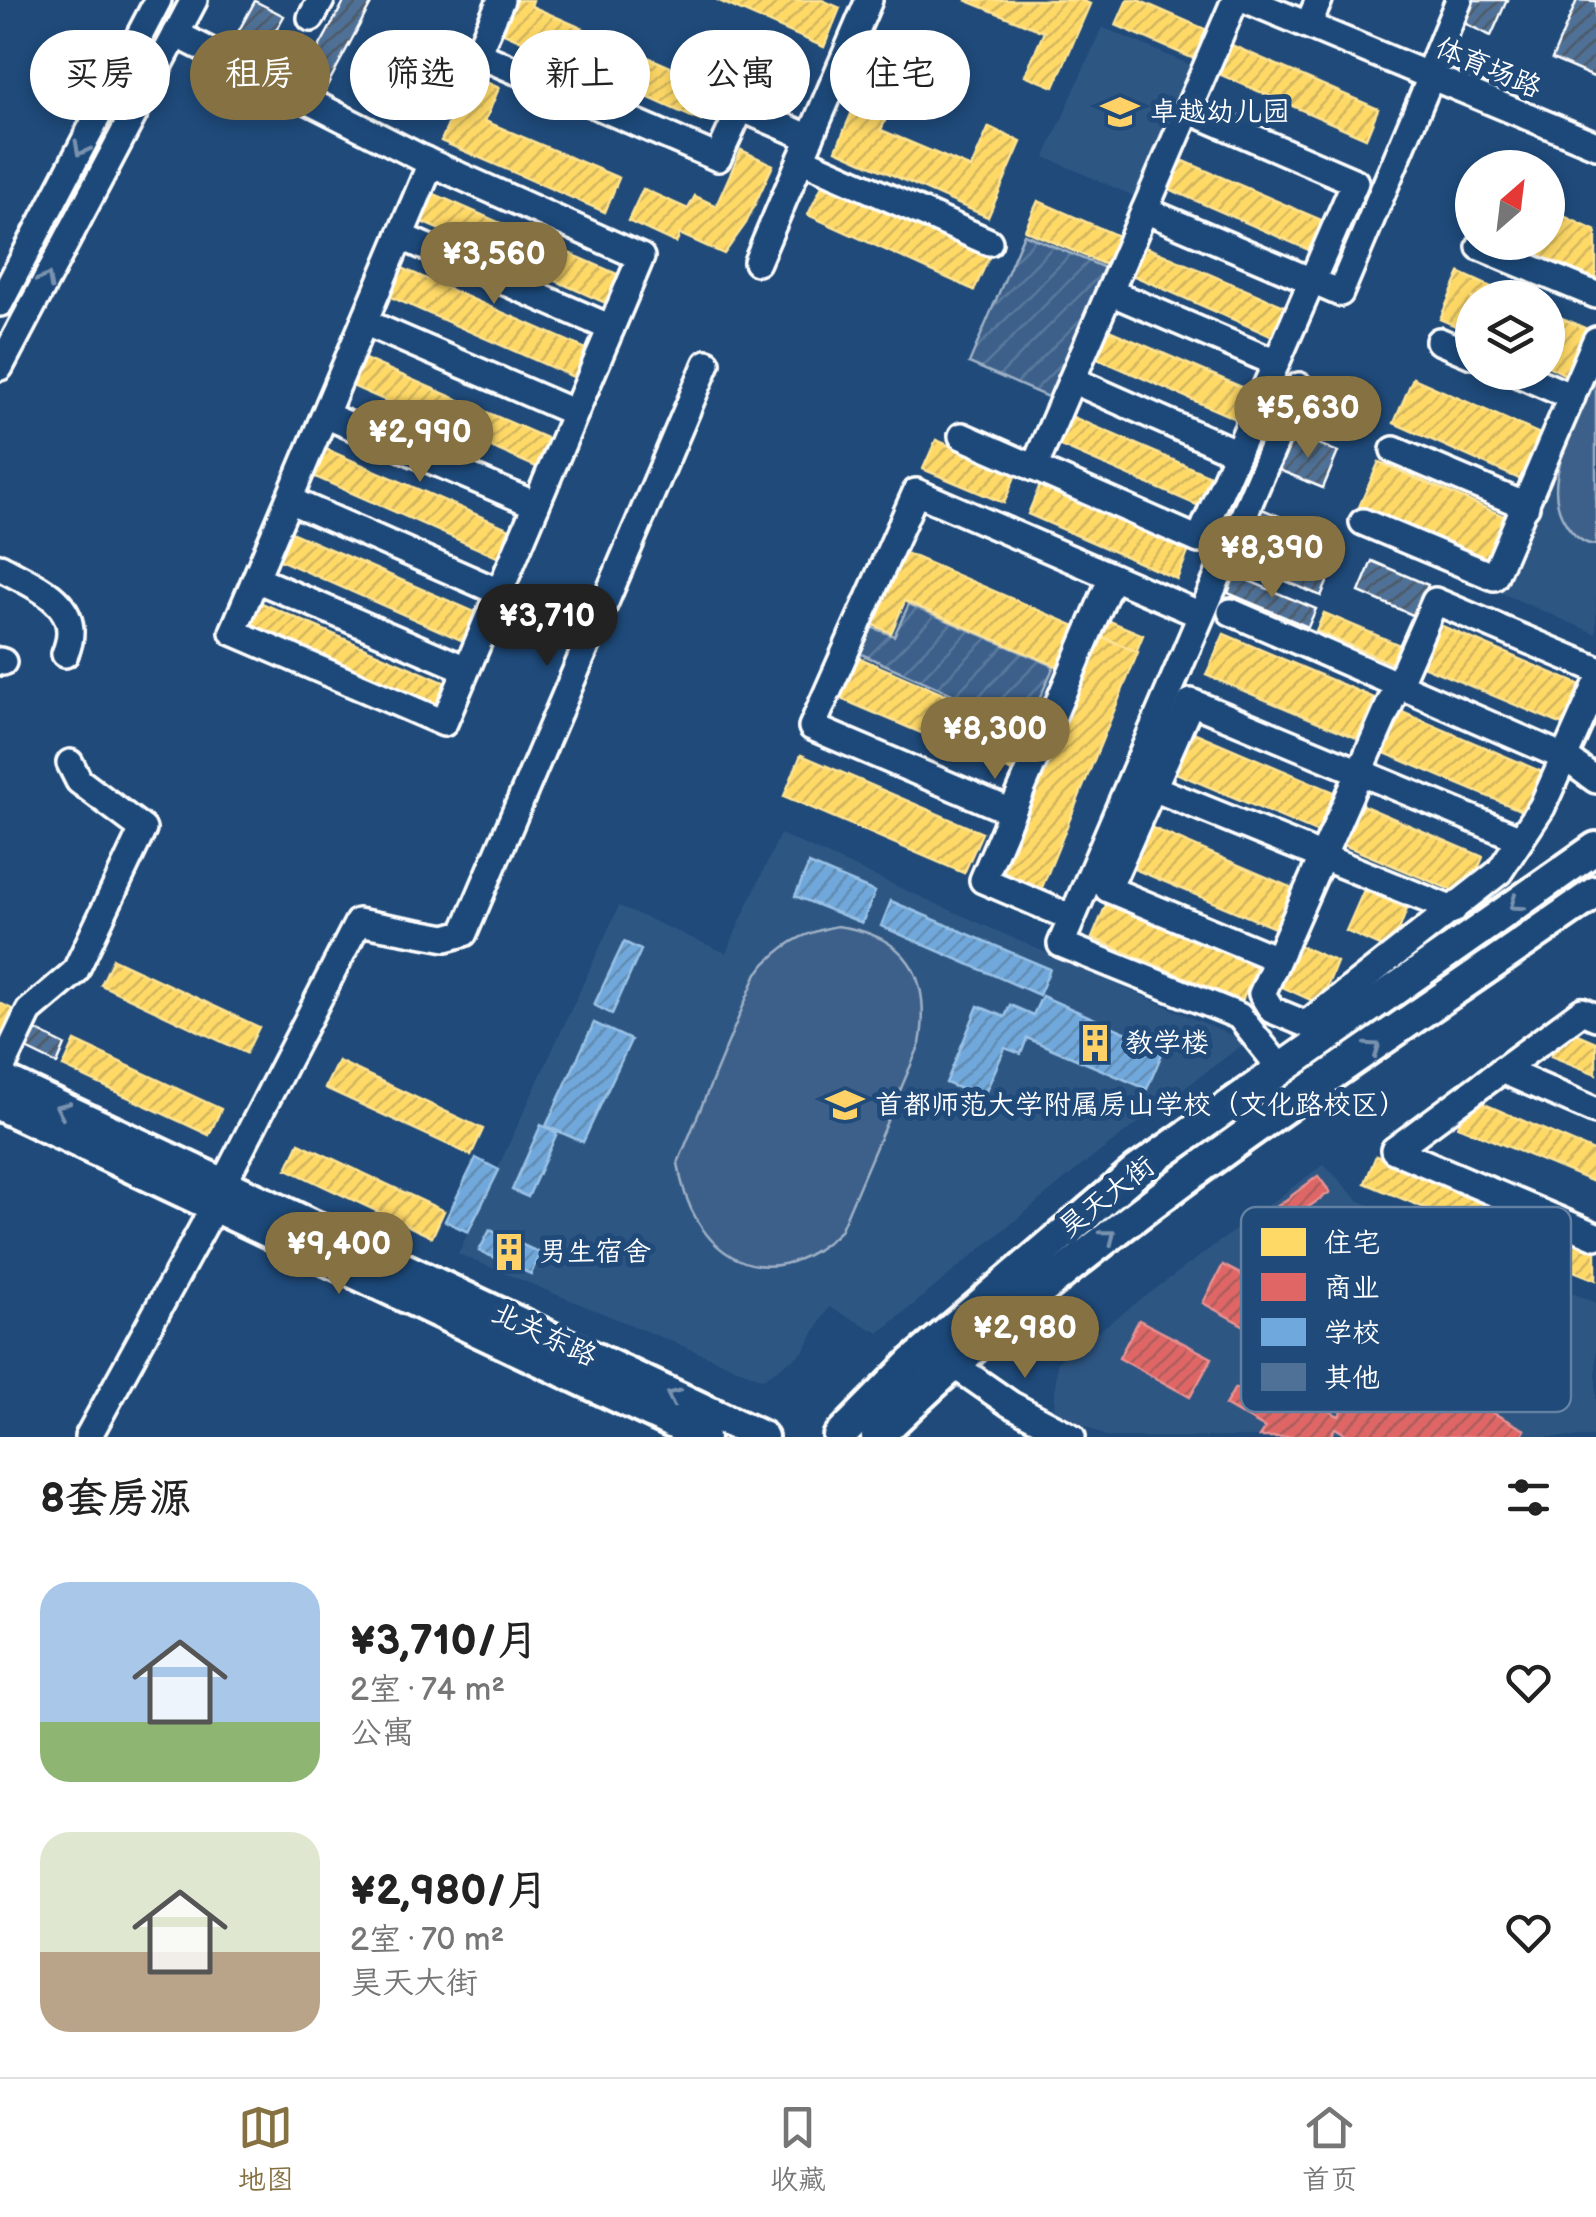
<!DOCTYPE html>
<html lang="zh">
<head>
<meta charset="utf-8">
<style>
	:root { --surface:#fff; --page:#f6f6f6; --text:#222; --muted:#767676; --line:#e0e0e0; --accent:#857141 }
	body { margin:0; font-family:"Balsamiq Sans","LXGW WenKai TC",sans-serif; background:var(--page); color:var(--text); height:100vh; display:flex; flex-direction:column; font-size:38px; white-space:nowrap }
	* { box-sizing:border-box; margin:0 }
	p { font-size:32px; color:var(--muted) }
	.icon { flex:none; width:55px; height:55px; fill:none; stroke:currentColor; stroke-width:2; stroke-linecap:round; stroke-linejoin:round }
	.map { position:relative; height:1437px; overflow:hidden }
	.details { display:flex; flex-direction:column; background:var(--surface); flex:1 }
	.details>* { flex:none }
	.hud { position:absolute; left:30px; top:30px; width:1000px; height:90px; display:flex; gap:20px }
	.needle { width:65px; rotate:28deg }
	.buttons { position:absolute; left:1455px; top:150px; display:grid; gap:20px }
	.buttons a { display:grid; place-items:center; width:110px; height:110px; border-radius:50%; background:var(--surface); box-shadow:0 5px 15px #0003; font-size:50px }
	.price { position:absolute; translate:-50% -85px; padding:0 22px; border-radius:35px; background:var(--accent); color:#fff; font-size:32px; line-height:65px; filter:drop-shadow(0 2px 5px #0008) }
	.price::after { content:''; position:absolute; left:50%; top:60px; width:30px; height:22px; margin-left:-15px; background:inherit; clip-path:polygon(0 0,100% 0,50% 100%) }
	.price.active { background:#222; color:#fff }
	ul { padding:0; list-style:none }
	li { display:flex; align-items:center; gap:30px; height:250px; padding:0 40px }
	li span { display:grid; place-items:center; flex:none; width:280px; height:200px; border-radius:30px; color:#555 }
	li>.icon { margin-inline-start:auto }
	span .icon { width:120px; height:120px; fill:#fffc; stroke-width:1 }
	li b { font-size:42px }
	h2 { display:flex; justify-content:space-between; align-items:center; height:120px; padding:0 40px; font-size:42px }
	.tag { padding:0 35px; border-radius:45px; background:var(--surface); box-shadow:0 5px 15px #0003; font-size:35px; line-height:90px }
	.tag.active { background:var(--accent); color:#fff }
	.tabs { display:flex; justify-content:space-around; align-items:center; height:140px; border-top:2px solid var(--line); background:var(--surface); font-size:28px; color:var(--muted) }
	.tabs a { display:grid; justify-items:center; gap:5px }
	.tabs .active { color:var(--accent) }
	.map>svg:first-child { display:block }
</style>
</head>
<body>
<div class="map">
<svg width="1596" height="1437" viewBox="0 0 1596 1437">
	<defs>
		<pattern id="garden-furrows" width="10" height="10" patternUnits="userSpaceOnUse" patternTransform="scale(2.5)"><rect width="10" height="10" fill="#3c618b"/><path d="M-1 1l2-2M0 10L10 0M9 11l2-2" fill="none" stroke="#59799c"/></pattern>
		<pattern id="homes-hatch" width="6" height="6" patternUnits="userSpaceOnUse" patternTransform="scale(2.5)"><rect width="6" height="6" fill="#ffd966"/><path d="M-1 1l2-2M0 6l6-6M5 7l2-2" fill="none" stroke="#d2b660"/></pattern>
		<pattern id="shops-hatch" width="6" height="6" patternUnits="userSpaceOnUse" patternTransform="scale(2.5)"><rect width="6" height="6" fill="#e06666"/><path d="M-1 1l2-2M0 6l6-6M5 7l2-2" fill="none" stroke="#ac5d5d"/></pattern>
		<pattern id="schools-hatch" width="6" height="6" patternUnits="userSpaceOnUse" patternTransform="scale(2.5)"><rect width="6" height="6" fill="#6fa8dc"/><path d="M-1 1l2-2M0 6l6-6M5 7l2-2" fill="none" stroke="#648cb1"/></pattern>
		<pattern id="building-hatch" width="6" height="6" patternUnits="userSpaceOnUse" patternTransform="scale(2.5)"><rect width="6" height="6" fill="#507197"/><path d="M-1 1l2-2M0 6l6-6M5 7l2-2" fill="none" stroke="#4e5b6a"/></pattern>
	</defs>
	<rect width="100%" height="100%" fill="#1f4a7a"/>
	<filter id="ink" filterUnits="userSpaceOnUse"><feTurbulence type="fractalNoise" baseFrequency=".01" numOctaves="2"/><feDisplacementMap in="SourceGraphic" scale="20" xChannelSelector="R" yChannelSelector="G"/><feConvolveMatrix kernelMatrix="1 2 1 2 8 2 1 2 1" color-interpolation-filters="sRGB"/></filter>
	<g filter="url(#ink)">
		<g fill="#2e5683">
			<polygon points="1102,27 1195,67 1138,198 1045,157"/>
			<polygon points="1596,358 1596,634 1499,592"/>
			<polygon points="780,834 1246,1042 1080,1167 879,1333 829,1307 803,1352 763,1379 458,1254 619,906 726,953"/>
			<polygon points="1324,1164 1358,1200 1596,1303 1596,1428 1592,1437 1107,1437 1054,1409 1057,1362"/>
		</g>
		<g fill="url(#garden-furrows)" stroke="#9eb0c5" stroke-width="2.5">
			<polygon points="1024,234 1105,268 1050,398 969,363"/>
			<polygon points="909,604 1054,666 1027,727 852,650 864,624 894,636"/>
		</g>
		<g fill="#3c618b" stroke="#9eb0c5" stroke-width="2.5">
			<path d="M1596 379V545C1582 544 1572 534 1565 522 1538 480 1579 420 1596 379Z"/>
			<path d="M837 926C906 935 932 975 920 1044L840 1231C766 1303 691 1255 678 1163L757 973C781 945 801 933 837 926Z"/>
		</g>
		<g fill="url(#homes-hatch)" stroke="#ffe494" stroke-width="2.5">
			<polygon points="505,0 533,0 531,6 693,77 703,53 726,64 701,121 493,28"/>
			<polygon points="717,0 822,0 840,8 824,47"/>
			<polygon points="965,0 1081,0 1090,4 1054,87 1025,75 1044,32"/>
			<polygon points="1127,0 1138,0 1209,31 1197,60 1116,25"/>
			<polygon points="1229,44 1378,109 1366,138 1217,73"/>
			<polygon points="470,75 499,88 485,121 619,178 605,212 441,141"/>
			<polygon points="867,76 898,90 881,130 971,168 989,127 1021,142 988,217 836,150"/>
			<polygon points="741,150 773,165 746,223 724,254 680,234 676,243 628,221 643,189 688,209 695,196 716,206"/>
			<polygon points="1179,159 1328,223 1316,253 1167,188"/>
			<polygon points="824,182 990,255 974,290 808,215"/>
			<polygon points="425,190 619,275 606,303 413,218"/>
			<polygon points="1038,201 1118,236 1106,265 1025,230"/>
			<polygon points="1548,209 1596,231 1596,285 1500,242 1548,242"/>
			<polygon points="1141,245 1291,309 1278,339 1130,274"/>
			<polygon points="395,265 588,350 576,378 382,293"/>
			<polygon points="1460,273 1515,298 1472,298 1472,333 1440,319"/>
			<polygon points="1548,312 1589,330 1568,376 1548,366"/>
			<polygon points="1104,328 1253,392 1241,421 1092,356"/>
			<polygon points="360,357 553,441 541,469 348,384"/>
			<polygon points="1413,378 1542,435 1522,480 1394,423"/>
			<polygon points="1068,415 1217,479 1204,508 1056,444"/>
			<polygon points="936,440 1016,474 1004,503 923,469"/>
			<polygon points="321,447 514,531 502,559 309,474"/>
			<polygon points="1379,462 1508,518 1487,564 1359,507"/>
			<polygon points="1040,485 1189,550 1177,579 1028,514"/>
			<polygon points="286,530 479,614 466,642 273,557"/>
			<polygon points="894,548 1075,626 1057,666 905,601 891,633 863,620"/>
			<polygon points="257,601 450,685 438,713 245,628"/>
			<polygon points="1324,613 1404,647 1396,665 1316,631"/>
			<polygon points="1107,620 1143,635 1136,652 1100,636"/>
			<polygon points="1435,623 1585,687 1568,727 1418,664"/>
			<polygon points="1224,634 1374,698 1357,738 1206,675"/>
			<polygon points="1100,636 1138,652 1041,890 1003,875"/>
			<polygon points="848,653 1028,731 1011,771 830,694"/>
			<polygon points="1397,710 1547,774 1530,814 1380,751"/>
			<polygon points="1186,729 1336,793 1319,833 1169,770"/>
			<polygon points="801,755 982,833 964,873 784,796"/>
			<polygon points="1355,802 1483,857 1466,896 1337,842"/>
			<polygon points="1143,824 1292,888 1275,928 1125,865"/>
			<polygon points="1364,890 1407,909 1391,951 1346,931"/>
			<polygon points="1109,898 1259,961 1242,1001 1092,938"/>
			<polygon points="1293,943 1337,962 1320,1004 1276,984"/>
			<polygon points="113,959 259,1027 246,1053 101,985"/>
			<polygon points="0,1003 24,1015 12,1041 0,1036"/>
			<polygon points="1563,1028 1596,1042 1596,1074 1551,1056"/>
			<polygon points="75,1041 221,1109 209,1135 63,1067"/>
			<polygon points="338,1061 483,1129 471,1155 325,1088"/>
			<polygon points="1470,1098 1596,1152 1596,1183 1458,1126"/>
			<polygon points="299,1143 444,1211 432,1237 287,1169"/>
			<polygon points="1376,1156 1531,1221 1520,1248 1365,1183"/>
			<polygon points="1556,1231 1596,1248 1596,1280 1544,1259"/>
		</g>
		<g fill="url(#shops-hatch)" stroke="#e99494" stroke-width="2.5">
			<polygon points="1318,1176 1330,1192 1281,1226 1271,1211"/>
			<polygon points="1223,1265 1296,1303 1274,1342 1203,1303"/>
			<polygon points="1312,1302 1379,1338 1383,1332 1494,1389 1484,1408 1525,1430 1521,1437 1351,1437 1335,1428 1330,1437 1259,1437 1265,1428 1225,1405 1235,1388 1255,1399 1271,1369 1292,1381 1288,1391 1339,1416 1357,1381 1288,1344"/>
			<polygon points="1139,1320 1212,1358 1190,1397 1119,1358"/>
		</g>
		<g fill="url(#schools-hatch)" stroke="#9ac2e6" stroke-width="2.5">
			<polygon points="809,864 875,892 862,923 795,896"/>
			<polygon points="891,901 1050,969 1039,995 881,926"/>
			<polygon points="624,942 641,950 612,1014 594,1005"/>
			<polygon points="1042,996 1164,1049 1147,1089 1027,1038 1021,1054 1005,1048 983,1098 946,1083 978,1006 1005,1017 1010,1005 1033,1015"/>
			<polygon points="594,1023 631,1040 583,1142 546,1126"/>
			<polygon points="541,1125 557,1133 528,1197 512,1190"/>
			<polygon points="476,1158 499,1170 468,1232 445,1221"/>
			<polygon points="490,1230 540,1253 531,1274 479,1251"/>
		</g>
		<g fill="url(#building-hatch)" stroke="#fff" stroke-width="2.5">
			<polygon points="345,0 373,0 321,97 299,84"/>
			<polygon points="1474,0 1507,0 1491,36 1464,23"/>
			<polygon points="1577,0 1596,1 1596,78 1552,59"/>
			<polygon points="255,1 284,16 270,41 298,57 284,85 232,57 232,43"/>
			<polygon points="1313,389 1331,397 1319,425 1301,418"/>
			<polygon points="1294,434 1338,452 1323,488 1279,470"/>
			<polygon points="1262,509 1343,543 1335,561 1255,527"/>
			<polygon points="1248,544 1329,578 1321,596 1241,562"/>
			<polygon points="1372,561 1428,585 1415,616 1359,592"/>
			<polygon points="1235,575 1316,609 1308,627 1228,593"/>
			<polygon points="33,1029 65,1045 57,1064 24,1048"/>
		</g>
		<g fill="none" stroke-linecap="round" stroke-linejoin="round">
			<g stroke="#fff" stroke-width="32">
				<g id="minor">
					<polyline points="501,0 477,54 718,158 741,108 810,138"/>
					<polyline points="1247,0 1596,145"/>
					<polyline points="311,18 321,0"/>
					<polyline points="1308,25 1319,0"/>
					<polyline points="176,34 431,163 641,257 444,723 233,632 431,163"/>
					<polyline points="1428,75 1459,0"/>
					<polyline points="801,159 989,242"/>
					<polyline points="1145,210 1340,293 1431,77"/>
					<polyline points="400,236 611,328"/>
					<polyline points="1480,247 1596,295"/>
					<polyline points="757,262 869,0"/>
					<polyline points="1110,292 1276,363"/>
					<polyline points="0,303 158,0"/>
					<polyline points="364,322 575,413"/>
					<polyline points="1439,341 1472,355"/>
					<polyline points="0,367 194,0"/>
					<polyline points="1514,372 1572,397"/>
					<polyline points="1072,380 1237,453"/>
					<polyline points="325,415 536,505"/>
					<polyline points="962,436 1199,540 1355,182 1188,110"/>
					<polyline points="1394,450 1526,506"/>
					<polyline points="1034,468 1235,0"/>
					<polyline points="289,500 499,592"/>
					<polyline points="1363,522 1494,577 1596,340"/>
					<path d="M0 567C36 587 86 604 65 654"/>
					<polyline points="256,579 466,669"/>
					<polyline points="1231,612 1566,758 1596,780"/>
					<polyline points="0,661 3,662"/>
					<polyline points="1596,669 1435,601 1262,994 1272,1010 1306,1024 1499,872 1542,807 1596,686"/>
					<polyline points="1153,788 1453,910"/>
					<polyline points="1012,812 812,727 916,492 1201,615"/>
					<polyline points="1072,918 983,880 1112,577"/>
					<polyline points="1277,959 1108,889 1191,702 1521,839"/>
					<polyline points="1596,1017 1582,1011 1394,1150 1596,1236"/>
					<polyline points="1281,1069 1239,1016 1061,944 1299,386"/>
					<polyline points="1502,1070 1596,1111"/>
					<polyline points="0,1072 29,1011 75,972 143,829 79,781 70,763"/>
					<polyline points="223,1184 358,922 446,938 464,933 707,363"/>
					<polyline points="954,1365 1010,1404 1072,1437"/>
					<polyline points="88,1437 215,1205"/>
				</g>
			</g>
			<g stroke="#fff" stroke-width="38">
				<g id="major">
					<polyline points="0,1079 762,1437"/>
					<polyline points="0,1105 703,1437"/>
					<polyline points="839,1437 912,1363 1138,1170 1596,848"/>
					<path d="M877 1437C1091 1226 1351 1064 1596 892"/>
				</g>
			</g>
			<use href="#minor" stroke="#1f4a7a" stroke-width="25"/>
			<use href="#major" stroke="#1f4a7a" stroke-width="30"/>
		</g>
		<defs><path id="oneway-chevron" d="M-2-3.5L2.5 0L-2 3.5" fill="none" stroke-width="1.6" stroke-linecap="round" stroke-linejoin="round" transform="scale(2.5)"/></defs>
		<g stroke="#7992af">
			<use href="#oneway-chevron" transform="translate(81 149) rotate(118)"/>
			<use href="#oneway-chevron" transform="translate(46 280) rotate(-62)"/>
			<use href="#oneway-chevron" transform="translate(1516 904) rotate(145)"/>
			<use href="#oneway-chevron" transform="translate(1374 1048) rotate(-35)"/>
			<use href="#oneway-chevron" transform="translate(62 1109) rotate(-155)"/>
			<use href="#oneway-chevron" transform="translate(1109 1236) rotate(-38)"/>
			<use href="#oneway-chevron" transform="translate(673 1396) rotate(-155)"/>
		</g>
	</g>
	<defs>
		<g id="school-bare" transform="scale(3)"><path d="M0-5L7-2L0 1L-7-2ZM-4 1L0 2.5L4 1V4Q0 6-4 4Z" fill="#ffd166" stroke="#1f4a7a" stroke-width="2.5" paint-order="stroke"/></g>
		<g id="building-bare" transform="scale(3)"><path d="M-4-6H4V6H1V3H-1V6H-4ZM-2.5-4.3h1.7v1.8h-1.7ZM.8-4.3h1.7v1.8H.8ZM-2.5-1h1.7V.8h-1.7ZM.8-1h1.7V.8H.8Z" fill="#ffd166" stroke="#1f4a7a" stroke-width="2.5" paint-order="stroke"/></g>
	</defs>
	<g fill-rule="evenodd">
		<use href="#school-bare" x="1120" y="112"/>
		<use href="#building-bare" x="1095" y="1043"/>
		<use href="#school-bare" x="845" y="1105"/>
		<use href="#building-bare" x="509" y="1252"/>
	</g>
	<g text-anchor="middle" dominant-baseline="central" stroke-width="10" stroke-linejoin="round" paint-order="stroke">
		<g font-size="28" fill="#fff" stroke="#1f4a7a">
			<text transform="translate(1488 68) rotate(23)">体育场路</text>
			<text transform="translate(1107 1197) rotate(-38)">昊天大街</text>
			<text transform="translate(544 1335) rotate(25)">北关东路</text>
		</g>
		<g font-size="28" fill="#fff" stroke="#1f4a7a" text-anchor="start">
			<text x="1150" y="112">卓越幼儿园</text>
			<text x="1125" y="1043">教学楼</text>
			<text x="875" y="1105">首都师范大学附属房山学校（文化路校区）</text>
			<text x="539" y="1252">男生宿舍</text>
		</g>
	</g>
	<rect x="1241" y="1207" width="330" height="205" rx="15" fill="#1f4a7a" stroke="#6280a2" stroke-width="2.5"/>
	<rect x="1261" y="1228" width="45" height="28" fill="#ffd966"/>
	<rect x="1261" y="1273" width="45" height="28" fill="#e06666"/>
	<rect x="1261" y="1318" width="45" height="28" fill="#6fa8dc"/>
	<rect x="1261" y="1363" width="45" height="28" fill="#507197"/>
	<g font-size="28" fill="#fff">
		<text x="1324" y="1252">住宅</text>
		<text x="1324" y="1297">商业</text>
		<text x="1324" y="1342">学校</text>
		<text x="1324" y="1387">其他</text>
	</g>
</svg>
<div class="buttons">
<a><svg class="needle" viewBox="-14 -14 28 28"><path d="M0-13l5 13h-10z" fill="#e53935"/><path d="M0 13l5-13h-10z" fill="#767676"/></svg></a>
<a><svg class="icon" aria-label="layers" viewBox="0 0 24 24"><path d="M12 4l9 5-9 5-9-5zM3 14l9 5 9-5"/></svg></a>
</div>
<b class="price" style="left:494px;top:307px">¥3,560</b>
<b class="price" style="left:1308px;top:461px">¥5,630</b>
<b class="price" style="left:420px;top:485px">¥2,990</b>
<b class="price" style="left:1272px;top:601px">¥8,390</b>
<b class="price active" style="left:547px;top:669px">¥3,710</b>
<b class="price" style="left:995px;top:782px">¥8,300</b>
<b class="price" style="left:339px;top:1297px">¥9,400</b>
<b class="price" style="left:1025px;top:1381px">¥2,980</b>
<div class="hud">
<a class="tag">买房</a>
<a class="tag active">租房</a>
<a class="tag">筛选</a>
<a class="tag">新上</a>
<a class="tag">公寓</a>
<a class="tag">住宅</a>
</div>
</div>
<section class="details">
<h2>8套房源<svg class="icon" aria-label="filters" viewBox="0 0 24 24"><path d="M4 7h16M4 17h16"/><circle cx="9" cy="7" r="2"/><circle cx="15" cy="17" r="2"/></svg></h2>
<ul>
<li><span style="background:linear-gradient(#a9c7e8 70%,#8fb573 0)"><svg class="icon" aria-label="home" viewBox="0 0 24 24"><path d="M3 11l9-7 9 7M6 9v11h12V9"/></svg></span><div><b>¥3,710/月</b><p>2室 · 74 m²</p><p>公寓</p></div><svg class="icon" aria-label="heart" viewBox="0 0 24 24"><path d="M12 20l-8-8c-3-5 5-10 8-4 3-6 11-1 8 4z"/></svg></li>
<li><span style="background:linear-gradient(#dfe7d0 60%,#b9a48a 0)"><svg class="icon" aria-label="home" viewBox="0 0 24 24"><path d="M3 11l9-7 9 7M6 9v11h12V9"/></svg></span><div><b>¥2,980/月</b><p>2室 · 70 m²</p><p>昊天大街</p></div><svg class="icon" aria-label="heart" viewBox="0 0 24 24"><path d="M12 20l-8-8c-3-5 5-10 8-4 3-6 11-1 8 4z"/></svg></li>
</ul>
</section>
<nav class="tabs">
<a class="active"><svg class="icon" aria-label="map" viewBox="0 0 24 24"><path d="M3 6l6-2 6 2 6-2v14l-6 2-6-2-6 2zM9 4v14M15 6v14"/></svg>地图</a>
<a><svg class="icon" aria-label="saved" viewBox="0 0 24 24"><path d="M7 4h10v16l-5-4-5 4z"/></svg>收藏</a>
<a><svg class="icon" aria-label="home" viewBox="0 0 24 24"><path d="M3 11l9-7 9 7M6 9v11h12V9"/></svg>首页</a>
</nav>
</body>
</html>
